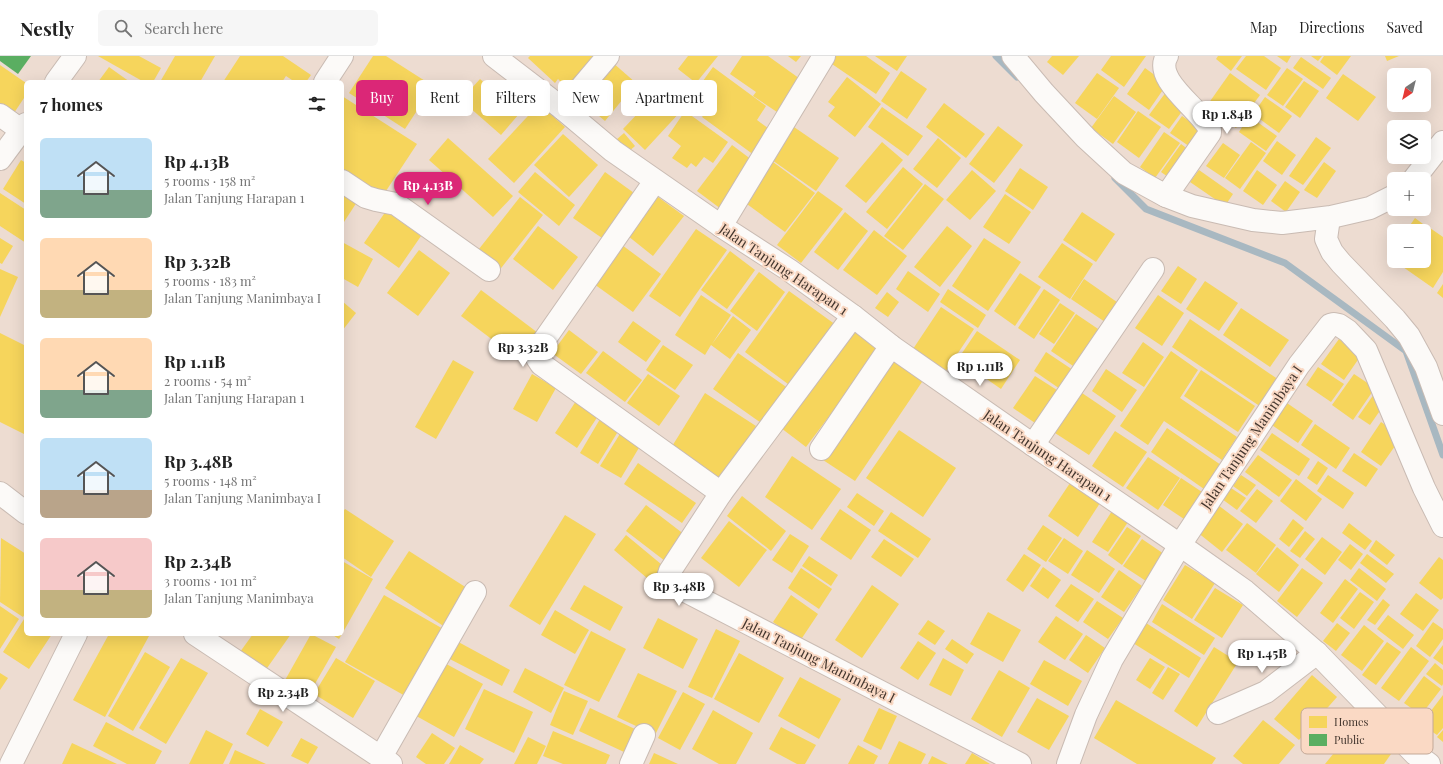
<!DOCTYPE html>
<html lang="en">
<head>
<meta charset="utf-8">
<style>
	:root { --surface:#fff; --page:#f6f6f6; --text:#222; --muted:#767676; --line:#e0e0e0; --accent:#db2777 }
	body { margin:0; font-family:"Playfair Display",serif; background:var(--page); color:var(--text); height:100vh; display:flex; flex-direction:column; font-size:15px; white-space:nowrap }
	* { box-sizing:border-box; margin:0 }
	p { font-size:13px; color:var(--muted) }
	.icon { flex:none; width:22px; height:22px; fill:none; stroke:currentColor; stroke-width:2; stroke-linecap:round; stroke-linejoin:round }
	.map { position:relative; flex:1; overflow:hidden }
	.drawer { position:absolute; left:24px; top:24px; width:320px; height:556px; display:flex; flex-direction:column; background:var(--surface); border-radius:6px; box-shadow:0 4px 16px #0002 }
	.drawer>* { flex:none }
	.hud { position:absolute; left:356px; top:24px; width:380px; height:36px; display:flex; gap:8px }
	.needle { width:26px; rotate:215deg }
	.controls { position:absolute; left:1387px; top:12px; display:grid; gap:8px }
	.controls a { display:grid; place-items:center; width:44px; height:44px; border-radius:6px; background:var(--surface); box-shadow:0 4px 16px #0002; font-size:20px }
	.price { position:absolute; translate:-50% -34px; padding:0 9px; border-radius:14px; background:#fff; color:#222; font-size:13px; line-height:26px; filter:drop-shadow(0 1px 2px #0008) }
	.price::after { content:''; position:absolute; left:50%; top:24px; width:12px; height:9px; margin-left:-6px; background:inherit; clip-path:polygon(0 0,100% 0,50% 100%) }
	.price.on { background:var(--accent); color:#fff }
	ul { padding:0; list-style:none }
	li { display:flex; align-items:center; gap:12px; height:100px; padding:0 16px }
	li span { display:grid; place-items:center; flex:none; width:112px; height:80px; border-radius:6px; color:#555 }
	li>.icon { margin-inline-start:auto }
	span .icon { width:48px; height:48px; fill:#fffc; stroke-width:1 }
	li b { font-size:17px }
	h2 { display:flex; justify-content:space-between; align-items:center; height:48px; padding:0 16px; font-size:17px }
	.tag { padding:0 14px; border-radius:6px; background:var(--surface); box-shadow:0 4px 16px #0002; font-size:14px; line-height:36px }
	.tag.on { background:var(--accent); color:#fff }
	header { display:flex; align-items:center; gap:24px; box-sizing:border-box; height:56px; padding:0 20px; background:var(--surface); border-bottom:1px solid var(--line) }
	header strong { font-size:19px }
	nav { display:flex; gap:22px; margin-inline-start:auto; font-size:14px }
	.search { width:280px; height:36px; background:var(--page); display:flex; align-items:center; gap:10px; box-sizing:border-box; padding:0 14px; border-radius:6px; color:var(--muted); font-size:15px }
	.map>svg:first-child { display:block }
</style>
</head>
<body>
<header>
<strong>Nestly</strong>
<div class="search"><svg class="icon" aria-label="search" viewBox="0 0 24 24"><circle cx="10" cy="10" r="6"/><path d="M15 15l6 6"/></svg>Search here</div>
<nav><a>Map</a><a>Directions</a><a>Saved</a></nav>
</header>
<div class="map">
<svg width="1443" height="708" viewBox="0 0 1443 708">
	<rect width="100%" height="100%" fill="#eddcd1"/>
	<g fill="#f6d55c">
		<polygon points="98,0 139,0 161,12 153,26 144,26"/>
		<polygon points="175,0 215,0 200,26 160,26"/>
		<polygon points="240,0 283,0 311,19 306,26 295,26 286,20 282,26 223,26"/>
		<polygon points="373,0 386,0 433,30 405,73 349,37"/>
		<polygon points="530,0 597,0 570,35 558,23 555,27 528,2"/>
		<polygon points="688,0 718,0 696,27 678,13"/>
		<polygon points="742,0 768,0 803,25 780,58 753,40 756,36 730,18"/>
		<polygon points="788,0 801,0 796,6"/>
		<polygon points="834,0 866,0 890,17 876,38 829,6"/>
		<polygon points="875,0 907,0 897,15"/>
		<polygon points="1052,0 1079,0 1063,19 1047,6"/>
		<polygon points="1111,0 1146,0 1124,31 1101,14"/>
		<polygon points="1218,0 1242,0 1231,15 1216,3"/>
		<polygon points="1246,0 1264,0 1281,12 1266,34 1236,13"/>
		<polygon points="1277,0 1291,0 1287,7"/>
		<polygon points="1311,0 1322,0 1318,5"/>
		<polygon points="1324,0 1351,0 1337,19 1320,6"/>
		<polygon points="1385,0 1399,0 1387,5"/>
		<polygon points="1301,1 1331,22 1323,33 1293,12"/>
		<polygon points="612,6 636,27 605,65 580,44"/>
		<polygon points="0,9 26,27 26,39 12,60 0,52"/>
		<polygon points="109,11 130,26 98,26"/>
		<polygon points="713,11 766,50 757,64 772,75 754,99 702,61 712,48 695,36"/>
		<polygon points="1145,12 1167,28 1149,54 1127,38"/>
		<polygon points="1287,12 1303,23 1283,50 1267,39"/>
		<polygon points="901,15 927,33 907,63 881,45"/>
		<polygon points="1097,17 1119,32 1097,63 1075,47"/>
		<polygon points="1230,17 1260,39 1236,72 1206,51"/>
		<polygon points="1343,18 1376,41 1358,65 1326,42"/>
		<polygon points="847,21 881,48 855,81 828,60 835,51 828,46"/>
		<polygon points="480,23 519,58 501,79 461,44"/>
		<polygon points="1304,25 1319,35 1300,62 1285,51"/>
		<polygon points="660,34 682,54 645,94 623,73"/>
		<polygon points="1166,36 1186,50 1169,73 1149,59"/>
		<polygon points="342,40 417,88 382,141 342,115"/>
		<polygon points="1114,40 1136,56 1113,88 1091,72"/>
		<polygon points="1265,41 1292,60 1279,77 1253,58"/>
		<polygon points="944,47 985,78 966,102 926,71"/>
		<polygon points="539,48 565,71 514,127 488,103"/>
		<polygon points="882,51 923,80 908,100 868,71"/>
		<polygon points="685,55 728,86 713,107 704,101 696,111 691,107 687,112 672,102 681,90 668,80"/>
		<polygon points="1138,55 1161,71 1139,102 1117,86"/>
		<polygon points="1182,60 1208,78 1196,95 1170,77"/>
		<polygon points="1249,60 1277,80 1266,95 1239,76"/>
		<polygon points="998,70 1023,89 994,127 969,108"/>
		<polygon points="794,71 839,102 816,135 772,104"/>
		<polygon points="1164,76 1180,87 1155,122 1140,111"/>
		<polygon points="624,77 635,90 627,97 616,84"/>
		<polygon points="563,78 598,109 569,141 534,109"/>
		<polygon points="1316,81 1331,92 1303,129 1289,120"/>
		<polygon points="448,82 513,140 493,161 429,104"/>
		<polygon points="938,82 961,102 937,132 913,113"/>
		<polygon points="1277,85 1296,99 1282,119 1263,105"/>
		<polygon points="882,86 903,104 866,147 845,130"/>
		<polygon points="1251,86 1266,97 1240,133 1225,122"/>
		<polygon points="1223,87 1240,99 1224,122 1206,110"/>
		<polygon points="1181,88 1193,97 1174,125 1161,116"/>
		<polygon points="732,89 756,107 721,153 697,135"/>
		<polygon points="769,103 815,137 785,176 740,143"/>
		<polygon points="21,104 26,107 26,148 3,133"/>
		<polygon points="1324,106 1336,115 1317,142 1304,134"/>
		<polygon points="903,111 923,128 887,173 866,156"/>
		<polygon points="1020,112 1048,131 1033,154 1005,135"/>
		<polygon points="972,114 996,135 970,164 946,144"/>
		<polygon points="1199,114 1233,138 1225,150 1190,126"/>
		<polygon points="1257,114 1277,129 1263,149 1243,135"/>
		<polygon points="535,116 575,149 559,170 518,136"/>
		<polygon points="605,116 634,137 602,182 573,162"/>
		<polygon points="1285,125 1300,136 1286,156 1271,145"/>
		<polygon points="925,128 944,143 903,194 884,180"/>
		<polygon points="818,135 843,153 801,207 777,189"/>
		<polygon points="0,137 26,154 26,187 0,170"/>
		<polygon points="342,137 357,146 342,169"/>
		<polygon points="1005,138 1031,156 1009,188 983,171"/>
		<polygon points="520,141 543,159 498,216 475,198"/>
		<polygon points="658,141 684,160 653,200 628,180"/>
		<polygon points="386,155 421,180 399,212 364,187"/>
		<polygon points="845,156 868,175 838,214 814,196"/>
		<polygon points="1082,156 1115,178 1096,206 1063,184"/>
		<polygon points="1415,162 1427,171 1424,175 1406,175"/>
		<polygon points="538,170 578,201 553,234 513,203"/>
		<polygon points="947,170 972,190 940,231 914,211"/>
		<polygon points="1430,172 1443,181 1443,216 1433,232 1403,211 1407,205 1424,205 1424,181"/>
		<polygon points="696,173 727,194 680,261 649,240"/>
		<polygon points="874,174 907,200 877,239 843,214"/>
		<polygon points="0,182 13,190 2,208 0,207"/>
		<polygon points="984,182 1021,206 988,255 952,230"/>
		<polygon points="342,186 373,203 358,231 342,222"/>
		<polygon points="1062,187 1093,208 1070,243 1038,221"/>
		<polygon points="622,189 661,218 633,256 594,228"/>
		<polygon points="1394,192 1394,205 1388,201"/>
		<polygon points="419,194 450,217 418,260 387,237"/>
		<polygon points="730,195 755,214 727,253 701,234"/>
		<polygon points="1178,210 1197,223 1181,248 1161,235"/>
		<polygon points="0,213 18,221 0,261"/>
		<polygon points="908,215 940,238 928,256 896,233"/>
		<polygon points="759,216 785,236 757,275 730,255"/>
		<polygon points="1020,217 1041,231 1015,270 994,255"/>
		<polygon points="1084,223 1124,251 1111,270 1071,243"/>
		<polygon points="1205,225 1238,247 1219,275 1186,253"/>
		<polygon points="1443,228 1443,242 1437,237"/>
		<polygon points="948,233 986,259 978,272 940,246"/>
		<polygon points="1044,233 1060,244 1034,283 1018,272"/>
		<polygon points="481,234 542,280 522,306 461,260"/>
		<polygon points="789,235 836,269 792,331 745,296"/>
		<polygon points="887,236 899,246 888,261 875,252"/>
		<polygon points="701,239 731,259 712,288 733,260 751,274 730,303 711,289 705,299 675,279"/>
		<polygon points="1158,239 1184,257 1162,290 1135,272"/>
		<polygon points="342,245 356,257 342,275"/>
		<polygon points="1060,247 1075,257 1054,288 1039,278"/>
		<polygon points="941,251 974,273 942,321 909,299"/>
		<polygon points="1241,252 1289,284 1270,311 1223,279"/>
		<polygon points="1076,258 1107,279 1082,316 1051,295"/>
		<polygon points="1190,263 1282,326 1264,353 1172,291"/>
		<polygon points="633,265 661,285 646,306 618,286"/>
		<polygon points="569,274 598,296 581,318 552,297"/>
		<polygon points="853,275 879,294 806,391 781,372"/>
		<polygon points="977,275 1020,304 1001,333 958,303"/>
		<polygon points="0,277 26,290 26,379 0,366"/>
		<polygon points="1339,283 1362,298 1344,324 1321,308"/>
		<polygon points="1143,286 1164,301 1144,331 1122,317"/>
		<polygon points="663,289 693,309 675,334 646,314"/>
		<polygon points="603,295 642,324 625,346 586,317"/>
		<polygon points="1171,295 1198,314 1180,342 1237,381 1222,404 1164,365 1148,389 1120,370"/>
		<polygon points="1046,296 1076,316 1063,335 1034,315"/>
		<polygon points="738,297 792,335 767,371 713,333"/>
		<polygon points="892,302 924,323 855,425 823,404"/>
		<polygon points="453,304 474,316 436,383 415,371"/>
		<polygon points="1318,311 1344,328 1331,346 1306,329"/>
		<polygon points="1106,313 1137,334 1122,356 1092,335"/>
		<polygon points="1201,314 1255,350 1238,376 1184,340"/>
		<polygon points="532,318 556,332 537,366 513,353"/>
		<polygon points="648,318 680,340 659,370 627,347"/>
		<polygon points="1354,318 1375,332 1353,364 1332,349"/>
		<polygon points="1035,320 1060,336 1038,369 1013,352"/>
		<polygon points="705,337 756,370 721,424 671,392"/>
		<polygon points="1082,337 1116,360 1089,399 1055,377"/>
		<polygon points="1374,338 1386,346 1370,369 1358,361"/>
		<polygon points="578,342 600,357 577,392 555,377"/>
		<polygon points="1284,345 1313,365 1298,387 1269,367"/>
		<polygon points="603,358 622,369 598,408 580,397"/>
		<polygon points="1381,366 1402,380 1381,410 1361,396"/>
		<polygon points="1315,368 1350,392 1336,413 1301,389"/>
		<polygon points="1167,372 1221,409 1204,433 1151,396"/>
		<polygon points="623,373 643,385 621,422 600,410"/>
		<polygon points="899,374 956,412 923,461 866,422"/>
		<polygon points="1115,375 1147,396 1123,431 1092,410"/>
		<polygon points="1272,377 1310,403 1299,420 1260,394"/>
		<polygon points="1354,397 1378,413 1366,431 1342,415"/>
		<polygon points="1258,399 1292,424 1279,441 1245,416"/>
		<polygon points="792,400 841,433 812,474 765,441"/>
		<polygon points="1148,401 1180,422 1158,454 1126,432"/>
		<polygon points="1318,405 1328,412 1317,429 1307,422"/>
		<polygon points="638,407 696,447 682,467 624,428"/>
		<polygon points="1241,419 1256,429 1247,440 1233,430"/>
		<polygon points="1328,419 1354,437 1343,453 1317,435"/>
		<polygon points="1181,422 1202,436 1184,463 1163,449"/>
		<polygon points="1296,423 1322,443 1306,465 1280,445"/>
		<polygon points="1070,427 1100,447 1078,481 1048,460"/>
		<polygon points="1231,432 1246,442 1237,454 1222,443"/>
		<polygon points="1257,433 1273,445 1256,467 1240,455"/>
		<polygon points="857,437 884,455 874,470 847,451"/>
		<polygon points="742,440 786,475 771,495 727,460"/>
		<polygon points="646,449 685,479 665,505 626,475"/>
		<polygon points="1218,449 1243,468 1222,496 1197,476"/>
		<polygon points="345,453 394,485 371,521 342,501 342,457"/>
		<polygon points="840,453 871,474 851,504 820,483"/>
		<polygon points="1112,455 1128,466 1108,496 1092,486"/>
		<polygon points="891,456 931,483 918,502 878,475"/>
		<polygon points="565,459 596,478 540,569 509,550"/>
		<polygon points="1293,463 1304,472 1289,491 1279,483"/>
		<polygon points="729,465 767,494 739,531 701,502"/>
		<polygon points="1247,467 1276,489 1256,517 1226,494"/>
		<polygon points="1349,467 1372,485 1365,494 1342,477"/>
		<polygon points="1043,469 1062,482 1046,506 1027,493"/>
		<polygon points="1127,471 1141,480 1122,509 1108,499"/>
		<polygon points="1305,475 1315,483 1300,502 1290,495"/>
		<polygon points="790,478 809,490 792,517 772,504"/>
		<polygon points="626,479 667,513 654,528 614,494"/>
		<polygon points="1322,481 1342,496 1325,519 1305,503"/>
		<polygon points="1,482 26,498 26,556 23,561 0,546"/>
		<polygon points="1064,482 1083,495 1068,518 1048,505"/>
		<polygon points="884,483 914,503 901,521 871,501"/>
		<polygon points="1142,483 1164,498 1146,525 1123,510"/>
		<polygon points="1376,484 1395,499 1387,509 1369,495"/>
		<polygon points="1350,488 1363,498 1351,514 1338,504"/>
		<polygon points="1277,491 1299,509 1279,536 1256,518"/>
		<polygon points="1087,494 1115,513 1099,537 1071,519"/>
		<polygon points="409,495 470,534 445,571 385,532"/>
		<polygon points="1024,498 1041,509 1023,536 1006,524"/>
		<polygon points="1367,498 1394,518 1386,527 1360,507"/>
		<polygon points="809,500 838,519 831,530 802,510"/>
		<polygon points="1439,501 1443,504 1443,542 1441,544 1419,527"/>
		<polygon points="342,505 373,523 342,578"/>
		<polygon points="1185,509 1215,527 1192,563 1163,544"/>
		<polygon points="1043,511 1061,524 1048,543 1030,530"/>
		<polygon points="801,512 832,533 819,553 788,532"/>
		<polygon points="1302,512 1323,527 1297,561 1277,545"/>
		<polygon points="1359,512 1386,533 1377,545 1350,524"/>
		<polygon points="1119,514 1142,530 1124,556 1101,541"/>
		<polygon points="1345,523 1358,533 1333,567 1320,557"/>
		<polygon points="1071,528 1094,543 1078,566 1055,550"/>
		<polygon points="584,529 623,551 610,575 570,553"/>
		<polygon points="872,529 899,548 862,602 835,584"/>
		<polygon points="1215,532 1243,549 1222,582 1194,564"/>
		<polygon points="1360,536 1374,546 1354,573 1340,562"/>
		<polygon points="1416,537 1439,554 1423,575 1400,558"/>
		<polygon points="384,539 445,574 407,641 345,606"/>
		<polygon points="791,539 818,558 800,585 773,566"/>
		<polygon points="1383,543 1390,549 1375,569 1367,564"/>
		<polygon points="1097,545 1123,562 1108,583 1083,566"/>
		<polygon points="1162,548 1215,582 1204,599 1152,566"/>
		<polygon points="0,550 19,563 0,593"/>
		<polygon points="555,554 589,574 575,598 541,579"/>
		<polygon points="988,556 1021,574 1003,606 970,588"/>
		<polygon points="1388,559 1414,579 1403,593 1377,573"/>
		<polygon points="26,560 26,578 52,578 29,613 3,596"/>
		<polygon points="1056,560 1083,578 1065,604 1038,586"/>
		<polygon points="658,562 698,583 683,613 643,592"/>
		<polygon points="928,564 945,575 935,589 918,578"/>
		<polygon points="1433,566 1443,573 1443,583 1430,601 1416,590"/>
		<polygon points="1146,567 1201,602 1189,622 1133,587"/>
		<polygon points="1337,567 1350,577 1336,595 1323,585"/>
		<polygon points="1364,569 1384,585 1362,615 1341,599"/>
		<polygon points="716,573 740,585 712,642 688,631"/>
		<polygon points="591,575 626,593 599,646 564,629"/>
		<polygon points="109,578 146,578 149,580 105,661 73,644"/>
		<polygon points="253,578 291,578 265,615 240,596"/>
		<polygon points="311,578 336,591 308,640 284,626"/>
		<polygon points="331,578 342,578 339,583"/>
		<polygon points="1086,579 1105,592 1088,617 1069,604"/>
		<polygon points="451,582 510,614 502,630 442,599"/>
		<polygon points="952,583 974,598 967,608 945,593"/>
		<polygon points="918,585 936,597 918,624 900,612"/>
		<polygon points="1387,586 1401,596 1376,629 1362,619"/>
		<polygon points="1443,589 1443,609 1433,602"/>
		<polygon points="1214,591 1238,606 1197,671 1174,655"/>
		<polygon points="1411,591 1429,605 1399,645 1381,632"/>
		<polygon points="145,596 170,611 133,675 108,660"/>
		<polygon points="739,597 784,622 759,667 714,643"/>
		<polygon points="181,602 208,617 166,688 139,672"/>
		<polygon points="336,602 375,625 353,662 314,638"/>
		<polygon points="943,602 964,614 951,640 929,629"/>
		<polygon points="1150,602 1165,611 1150,633 1136,624"/>
		<polygon points="439,604 483,628 454,681 411,657"/>
		<polygon points="1044,604 1082,625 1068,650 1030,628"/>
		<polygon points="1435,607 1443,614 1443,628 1442,630 1426,618"/>
		<polygon points="1168,611 1180,618 1163,644 1152,637"/>
		<polygon points="525,612 564,632 551,657 513,636"/>
		<polygon points="999,614 1030,632 1002,681 971,663"/>
		<polygon points="0,617 8,622 0,634"/>
		<polygon points="638,617 677,635 655,679 617,661"/>
		<polygon points="1312,619 1337,641 1299,684 1274,663"/>
		<polygon points="1424,620 1441,633 1421,659 1404,647"/>
		<polygon points="800,621 841,643 819,683 778,660"/>
		<polygon points="484,633 533,656 514,697 465,673"/>
		<polygon points="564,635 588,645 573,679 550,669"/>
		<polygon points="683,636 705,648 680,694 658,682"/>
		<polygon points="1443,639 1443,672 1437,679 1421,668"/>
		<polygon points="1037,642 1069,660 1049,694 1017,676"/>
		<polygon points="1116,644 1216,702 1212,708 1137,708 1094,682"/>
		<polygon points="590,652 635,673 624,696 579,675"/>
		<polygon points="879,652 897,660 881,694 863,685"/>
		<polygon points="260,653 283,666 268,691 246,678"/>
		<polygon points="713,654 753,677 736,708 719,708 692,693"/>
		<polygon points="1263,664 1295,689 1279,708 1243,708 1233,700"/>
		<polygon points="106,666 162,695 155,708 127,708 93,690"/>
		<polygon points="1356,670 1391,698 1384,708 1325,708"/>
		<polygon points="781,671 816,689 805,708 797,708 769,693"/>
		<polygon points="206,674 233,688 223,708 189,708"/>
		<polygon points="1443,674 1443,686 1437,681"/>
		<polygon points="553,675 610,699 606,708 563,708 543,700"/>
		<polygon points="432,677 455,692 444,708 426,708 416,701"/>
		<polygon points="528,681 546,690 537,708 514,708"/>
		<polygon points="301,682 318,691 308,708 291,700"/>
		<polygon points="899,685 926,698 921,708 888,708"/>
		<polygon points="72,687 117,708 62,708"/>
		<polygon points="460,689 484,703 480,708 449,708"/>
		<polygon points="858,689 878,700 874,708 848,708"/>
		<polygon points="235,694 266,708 229,708"/>
		<polygon points="654,697 678,708 649,708"/>
		<polygon points="972,697 990,708 965,708"/>
		<polygon points="932,700 948,708 928,708"/>
	</g>
	<polygon fill="#5aae61" points="0,0 31,0 18,18 0,5"/>
	<g fill="none" stroke-linecap="round" stroke-linejoin="round">
		<g stroke="#a8b8c1" stroke-width="7">
			<polyline points="996,0 1017,21"/>
			<polyline points="1115,122 1146,153 1285,207 1406,295 1443,399"/>
		</g>
		<g stroke="#c9bbb3" stroke-width="24">
			<g id="minor">
				<polyline points="494,0 563,53 613,95 721,170 789,214 853,260 891,290 1033,389 1180,489 1245,535 1317,597 1415,698 1429,708"/>
				<polyline points="1013,0 1044,37 1086,82 1124,117 1166,140 1192,150 1253,164 1282,167 1331,161 1370,152 1394,140"/>
				<polyline points="56,26 75,0"/>
				<polyline points="325,26 342,0"/>
				<polyline points="563,53 608,0"/>
				<polyline points="0,59 21,74"/>
				<polyline points="0,103 26,68"/>
				<polyline points="1414,123 1443,86"/>
				<polyline points="342,125 366,141 376,144 396,148 489,214"/>
				<polyline points="655,125 538,293 537,302 541,308 721,437"/>
				<path d="M1166 140 1210 77V74C1202 54 1152 24 1167 0"/>
				<polyline points="1329,162 1326,183 1332,196 1341,207 1395,263 1409,280 1426,311 1443,358"/>
				<polyline points="721,170 824,0"/>
				<polyline points="853,260 721,437 670,515 668,521 670,527 1020,708"/>
				<polyline points="1033,389 1153,213"/>
				<polyline points="821,393 891,290"/>
				<polyline points="0,437 26,457"/>
				<polyline points="195,578 391,708"/>
				<polyline points="1218,657 1266,636 1317,597"/>
				<polyline points="381,701 475,536"/>
				<polyline points="11,708 76,578"/>
				<polyline points="631,708 644,679"/>
				<polyline points="1068,708 1086,659 1112,603 1180,489 1299,309 1330,269 1334,268 1339,269 1348,275 1366,294 1424,432 1443,470"/>
			</g>
		</g>
		<use href="#minor" stroke="#fcfaf8" stroke-width="22"/>
	</g>
	<g text-anchor="middle" dominant-baseline="central" stroke-width="4" stroke-linejoin="round" paint-order="stroke">
		<g font-size="14" fill="#43362e" stroke="#fad9c4">
			<text transform="translate(784 213) rotate(34)">Jalan Tanjung Harapan 1</text>
			<text transform="translate(1251 381) rotate(-56)">Jalan Tanjung Manimbaya I</text>
			<text transform="translate(1048 399) rotate(34)">Jalan Tanjung Harapan 1</text>
			<text transform="translate(819 604) rotate(27)">Jalan Tanjung Manimbaya I</text>
		</g>
	</g>
	<rect x="1301" y="652" width="132" height="46" rx="6" fill="#fad9c4" stroke="#c3a897" stroke-width="1"/>
	<rect x="1309" y="660" width="18" height="12" fill="#f6d55c"/>
	<rect x="1309" y="678" width="18" height="12" fill="#5aae61"/>
	<g font-size="11" fill="#43362e">
		<text x="1334" y="670">Homes</text>
		<text x="1334" y="688">Public</text>
	</g>
</svg>
<div class="controls">
<a><svg class="needle" viewBox="-14 -14 28 28"><path d="M0-13l5 13h-10z" fill="#e53935"/><path d="M0 13l5-13h-10z" fill="#767676"/></svg></a>
<a><svg class="icon" aria-label="layers" viewBox="0 0 24 24"><path d="M12 4l9 5-9 5-9-5zM3 14l9 5 9-5"/></svg></a>
<a>+</a>
<a>−</a>
</div>
<b class="price" style="left:1227px;top:79px">Rp 1.84B</b>
<b class="price on" style="left:428px;top:150px">Rp 4.13B</b>
<b class="price" style="left:523px;top:312px">Rp 3.32B</b>
<b class="price" style="left:980px;top:331px">Rp 1.11B</b>
<b class="price" style="left:679px;top:551px">Rp 3.48B</b>
<b class="price" style="left:1262px;top:618px">Rp 1.45B</b>
<b class="price" style="left:283px;top:657px">Rp 2.34B</b>
<div class="hud">
<a class="tag on">Buy</a>
<a class="tag">Rent</a>
<a class="tag">Filters</a>
<a class="tag">New</a>
<a class="tag">Apartment</a>
</div>
<section class="drawer">
<h2>7 homes<svg class="icon" aria-label="filters" viewBox="0 0 24 24"><path d="M4 7h16M4 17h16"/><circle cx="9" cy="7" r="2"/><circle cx="15" cy="17" r="2"/></svg></h2>
<ul>
<li><span style="background:linear-gradient(#bfe0f5 65%,#7fa58c 0)"><svg class="icon" aria-label="home" viewBox="0 0 24 24"><path d="M3 11l9-7 9 7M6 9v11h12V9"/></svg></span><div><b>Rp 4.13B</b><p>5 rooms · 158 m²</p><p>Jalan Tanjung Harapan 1</p></div></li>
<li><span style="background:linear-gradient(#ffd9b3 65%,#c2b280 0)"><svg class="icon" aria-label="home" viewBox="0 0 24 24"><path d="M3 11l9-7 9 7M6 9v11h12V9"/></svg></span><div><b>Rp 3.32B</b><p>5 rooms · 183 m²</p><p>Jalan Tanjung Manimbaya I</p></div></li>
<li><span style="background:linear-gradient(#ffd9b3 65%,#7fa58c 0)"><svg class="icon" aria-label="home" viewBox="0 0 24 24"><path d="M3 11l9-7 9 7M6 9v11h12V9"/></svg></span><div><b>Rp 1.11B</b><p>2 rooms · 54 m²</p><p>Jalan Tanjung Harapan 1</p></div></li>
<li><span style="background:linear-gradient(#bfe0f5 65%,#b9a48a 0)"><svg class="icon" aria-label="home" viewBox="0 0 24 24"><path d="M3 11l9-7 9 7M6 9v11h12V9"/></svg></span><div><b>Rp 3.48B</b><p>5 rooms · 148 m²</p><p>Jalan Tanjung Manimbaya I</p></div></li>
<li><span style="background:linear-gradient(#f6c9c9 65%,#c2b280 0)"><svg class="icon" aria-label="home" viewBox="0 0 24 24"><path d="M3 11l9-7 9 7M6 9v11h12V9"/></svg></span><div><b>Rp 2.34B</b><p>3 rooms · 101 m²</p><p>Jalan Tanjung Manimbaya</p></div></li>
</ul>
</section>
</div>
</body>
</html>
